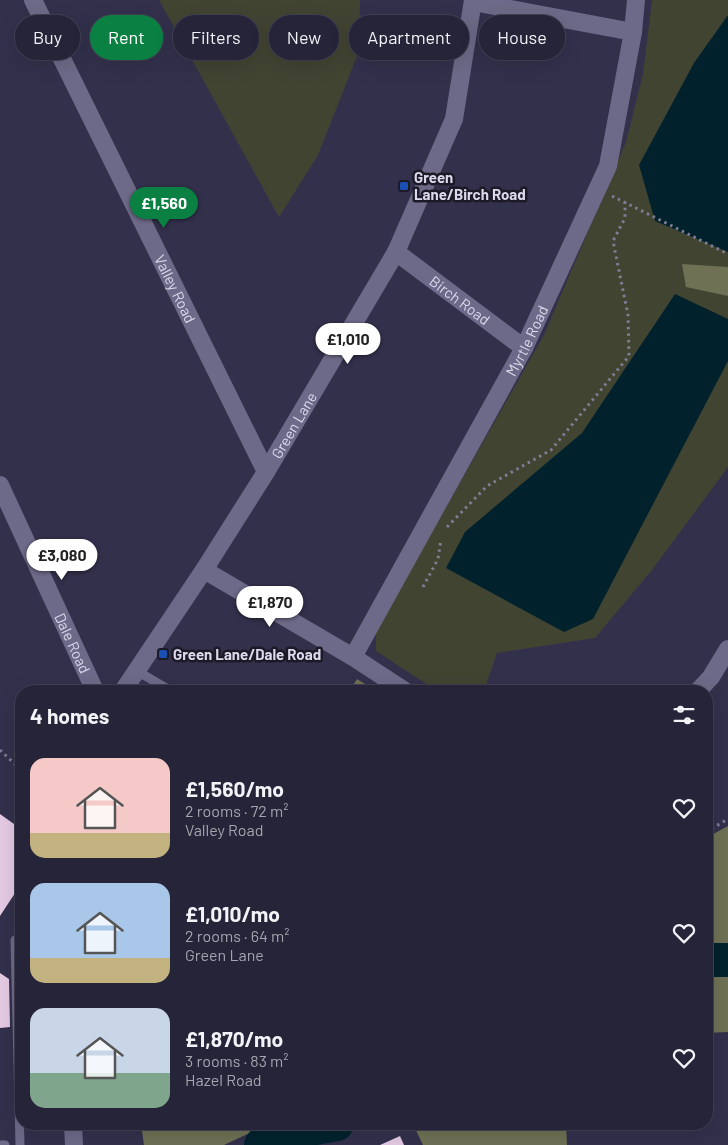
<!DOCTYPE html>
<html lang="en">
<head>
<meta charset="utf-8">
<style>
	:root { --surface:#262439; --page:#2e2c41; --text:#f1f3f6; --muted:#a4a4ae; --line:#424153; --accent:#0b8043 }
	body { margin:0; font-family:Barlow,sans-serif; background:var(--page); color:var(--text); height:100vh; display:flex; flex-direction:column; font-size:19px; white-space:nowrap }
	* { box-sizing:border-box; margin:0 }
	p { font-size:16px; color:var(--muted) }
	.icon { flex:none; width:28px; height:28px; fill:none; stroke:currentColor; stroke-width:2; stroke-linecap:round; stroke-linejoin:round }
	.map { position:relative; flex:1; overflow:hidden }
	.side { position:absolute; left:15px; top:685px; width:698px; height:445px; display:flex; flex-direction:column; background:var(--surface); border-radius:20px; box-shadow:0 5px 20px #0002,0 0 0 1px var(--line) }
	.side>* { flex:none }
	.guide { position:absolute; left:15px; top:15px; width:699px; height:45px; display:flex; gap:10px }
	.price { position:absolute; translate:-50% -42px; padding:0 11px; border-radius:18px; background:#fff; color:#222; font-size:16px; line-height:32px; filter:drop-shadow(0 1px 2px #0008) }
	.price::after { content:''; position:absolute; left:50%; top:30px; width:15px; height:11px; margin-left:-8px; background:inherit; clip-path:polygon(0 0,100% 0,50% 100%) }
	.price.selected { background:var(--accent); color:#fff }
	ul { padding:0; list-style:none }
	li { display:flex; align-items:center; gap:15px; height:125px; padding:0 15px }
	li span { display:grid; place-items:center; flex:none; width:140px; height:100px; border-radius:15px; color:#555 }
	li>.icon { margin-inline-start:auto }
	span .icon { width:60px; height:60px; fill:#fffc; stroke-width:1 }
	li b { font-size:21px }
	h2 { display:flex; justify-content:space-between; align-items:center; height:60px; padding:0 15px; font-size:21px }
	.chip { padding:0 18px; border-radius:22px; background:var(--surface); box-shadow:0 5px 20px #0002,0 0 0 1px var(--line); font-size:18px; line-height:45px }
	.chip.selected { background:var(--accent); color:#fff }
	.map>svg:first-child { display:block }
</style>
</head>
<body>
<div class="map">
<svg width="728" height="1145" viewBox="0 0 728 1145">
	<rect width="100%" height="100%" fill="#33304c"/>
	<g fill="#424432">
		<polygon points="159,0 360,0 359,51 318,155 279,217"/>
		<polygon points="652,0 728,0 728,467 652,570 595,638 497,653 484,691 437,691 376,651 376,630 544,335 626,142 643,74"/>
	</g>
	<g fill="#6e7154">
		<polygon points="682,264 728,267 728,296 686,287"/>
		<polygon points="357,679 370,687 371,691 350,691"/>
		<polygon points="728,826 728,945 706,946 706,838"/>
		<polygon points="728,971 728,1032 706,1033 706,972"/>
		<polygon points="141,1124 279,1124 258,1129 224,1145 144,1145"/>
		<polygon points="413,1124 566,1124 567,1145 423,1145"/>
	</g>
	<g fill="#01222d">
		<polygon points="728,15 728,252 655,221 639,165 694,63"/>
		<polygon points="675,294 728,319 728,361 593,619 564,632 446,568 465,532 582,433"/>
	</g>
	<g fill="none" stroke-linecap="round" stroke-linejoin="round">
		<g stroke="#01222d" stroke-width="34">
			<polyline points="706,960 728,960"/>
			<polyline points="261,1145 268,1137 337,1124"/>
		</g>
	</g>
	<g fill="#e4cae3">
		<polygon points="0,814 21,829 21,884 0,916"/>
		<polygon points="0,973 9,979 10,1027 0,1028"/>
		<polygon points="400,1136 404,1145 380,1145"/>
	</g>
	<g fill="none" stroke-linecap="round" stroke-linejoin="round">
		<g stroke="#7f7d94" stroke-width="3" stroke-dasharray="2.5 4" stroke-linecap="butt">
			<polyline points="612,196 728,254"/>
			<polyline points="447,527 487,486 551,450 629,356 628,315 613,241 625,218 625,202"/>
			<polyline points="423,587 438,559 441,539"/>
			<polyline points="0,750 21,770"/>
			<polyline points="706,832 728,819"/>
		</g>
		<g stroke="#6d6a89" stroke-width="9">
			<polyline points="137,671 171,691"/>
			<polyline points="15,940 20,1145"/>
			<polyline points="0,1145 5,1145"/>
		</g>
		<g stroke="#6d6a89" stroke-width="18">
			<path id="s1" d="M33 0 266 472"/>
			<polyline points="473,2 633,32"/>
			<path id="s2" d="M396 252 524 348"/>
			<path id="s3" d="M0 485 95 691"/>
			<polyline points="204,570 353,657 405,691"/>
			<path id="s4" d="M353 657 524 348 608 166 633 32 636 0"/>
			<path id="s5" d="M123 691 204 570 266 472 396 252 454 119 473 0"/>
			<polyline points="698,691 711,677 728,649"/>
			<polyline points="73,1124 74,1145"/>
		</g>
	</g>
	<g fill="#1a4fb4" stroke="#1b1a26" stroke-width="2">
		<rect x="399" y="181" width="10" height="10" rx="2.5"/>
		<rect x="158" y="649" width="10" height="10" rx="2.5"/>
	</g>
	<g text-anchor="middle" dominant-baseline="central" stroke-width="5" stroke-linejoin="round" paint-order="stroke">
		<g font-size="15" font-weight="bold" fill="#dbd9eb" stroke="#1b1a26" text-anchor="start">
			<text x="414" y="177">Green<tspan x="414" dy="17">Lane/Birch Road</tspan></text>
			<text x="173" y="654">Green Lane/Dale Road</text>
		</g>
		<g font-size="15" fill="#dbd9eb" stroke="#1b1a26">
			<text stroke="none"><textPath href="#s1" startOffset="322">Valley Road</textPath></text>
			<text stroke="none"><textPath href="#s2" startOffset="80">Birch Road</textPath></text>
			<text stroke="none"><textPath href="#s4" startOffset="361">Myrtle Road</textPath></text>
			<text stroke="none"><textPath href="#s5" startOffset="316">Green Lane</textPath></text>
			<text stroke="none"><textPath href="#s3" startOffset="174">Dale Road</textPath></text>
		</g>
	</g>
</svg>
<b class="price selected" style="left:164px;top:229px">£1,560</b>
<b class="price" style="left:348px;top:365px">£1,010</b>
<b class="price" style="left:62px;top:581px">£3,080</b>
<b class="price" style="left:270px;top:628px">£1,870</b>
<div class="guide">
<a class="chip">Buy</a>
<a class="chip selected">Rent</a>
<a class="chip">Filters</a>
<a class="chip">New</a>
<a class="chip">Apartment</a>
<a class="chip">House</a>
</div>
<section class="side">
<h2>4 homes<svg class="icon" aria-label="filters" viewBox="0 0 24 24"><path d="M4 7h16M4 17h16"/><circle cx="9" cy="7" r="2"/><circle cx="15" cy="17" r="2"/></svg></h2>
<ul>
<li><span style="background:linear-gradient(#f6c9c9 75%,#c2b280 0)"><svg class="icon" aria-label="home" viewBox="0 0 24 24"><path d="M3 11l9-7 9 7M6 9v11h12V9"/></svg></span><div><b>£1,560/mo</b><p>2 rooms · 72 m²</p><p>Valley Road</p></div><svg class="icon" aria-label="heart" viewBox="0 0 24 24"><path d="M12 20l-8-8c-3-5 5-10 8-4 3-6 11-1 8 4z"/></svg></li>
<li><span style="background:linear-gradient(#a9c7e8 75%,#c2b280 0)"><svg class="icon" aria-label="home" viewBox="0 0 24 24"><path d="M3 11l9-7 9 7M6 9v11h12V9"/></svg></span><div><b>£1,010/mo</b><p>2 rooms · 64 m²</p><p>Green Lane</p></div><svg class="icon" aria-label="heart" viewBox="0 0 24 24"><path d="M12 20l-8-8c-3-5 5-10 8-4 3-6 11-1 8 4z"/></svg></li>
<li><span style="background:linear-gradient(#c9d6e8 65%,#7fa58c 0)"><svg class="icon" aria-label="home" viewBox="0 0 24 24"><path d="M3 11l9-7 9 7M6 9v11h12V9"/></svg></span><div><b>£1,870/mo</b><p>3 rooms · 83 m²</p><p>Hazel Road</p></div><svg class="icon" aria-label="heart" viewBox="0 0 24 24"><path d="M12 20l-8-8c-3-5 5-10 8-4 3-6 11-1 8 4z"/></svg></li>
</ul>
</section>
</div>
</body>
</html>
